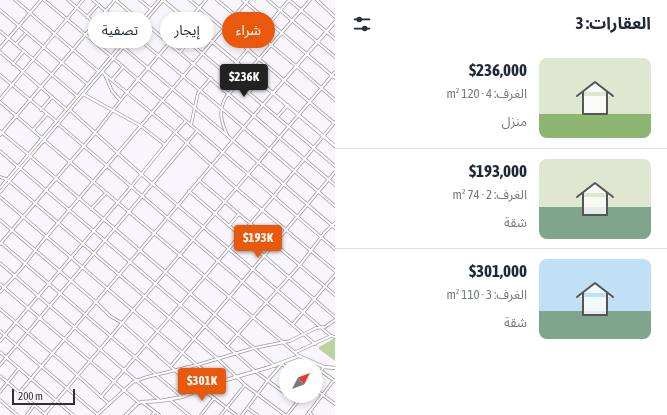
<!DOCTYPE html>
<html lang="ar">
<head>
<meta charset="utf-8">
<style>
	:root { --surface:#fff; --page:#f6f6f7; --text:#1f2937; --muted:#747a83; --line:#e0e1e3; --accent:#ea580c }
	body { margin:0; font-family:"Asap Condensed","Noto Sans Arabic",sans-serif; background:var(--page); color:var(--text); direction:rtl; height:100vh; display:flex; flex-direction:column; font-size:15px; white-space:nowrap }
	* { box-sizing:border-box; margin:0 }
	p { font-size:13px; color:var(--muted) }
	.icon { flex:none; width:22px; height:22px; fill:none; stroke:currentColor; stroke-width:2; stroke-linecap:round; stroke-linejoin:round }
	.map { position:relative; flex:1; overflow:hidden; direction:ltr }
	.details { display:flex; flex-direction:column; background:var(--surface); width:332px }
	.details>* { flex:none }
	.banner { position:absolute; left:12px; top:12px; width:263px; height:36px; direction:rtl; display:flex; gap:8px }
	.needle { width:26px; rotate:48deg }
	.fabs { position:absolute; left:279px; top:359px; display:grid; gap:8px }
	.fabs a { display:grid; place-items:center; width:44px; height:44px; border-radius:50%; background:var(--surface); box-shadow:0 2px 6px #0003; font-size:20px }
	.scale { position:absolute; left:12px; bottom:10px; width:63px; box-sizing:border-box; padding-left:4px; border:2px solid #302f31; border-top:0; font-size:11px; line-height:14px; white-space:nowrap; color:#302f31; -webkit-text-stroke:3px #f9f5fd; paint-order:stroke }
	.price { position:absolute; translate:-50% -34px; padding:0 9px; border-radius:4px; background:var(--accent); color:#fff; font-size:13px; line-height:26px; filter:drop-shadow(0 1px 2px #0008) }
	.price::after { content:''; position:absolute; left:50%; top:24px; width:12px; height:9px; margin-left:-6px; background:inherit; clip-path:polygon(0 0,100% 0,50% 100%) }
	.price.current { background:#222; color:#fff }
	ul { padding:0; list-style:none }
	li { display:flex; align-items:center; gap:12px; height:100px; padding:0 16px }
	li+li { border-top:1px solid var(--line) }
	li span { display:grid; place-items:center; flex:none; width:112px; height:80px; border-radius:8px; color:#555 }
	li>.icon { margin-inline-start:auto }
	span .icon { width:48px; height:48px; fill:#fffc; stroke-width:1 }
	li b { font-size:17px }
	h2 { display:flex; justify-content:space-between; align-items:center; height:48px; padding:0 16px; font-size:17px }
	.tag { padding:0 14px; border-radius:18px; background:var(--surface); box-shadow:0 2px 6px #0003; font-size:14px; line-height:36px }
	.tag.current { background:var(--accent); color:#fff }
	main { display:flex; flex:1; min-height:0 }
	.map>svg:first-child { display:block }
</style>
</head>
<body>
<main>
<section class="details">
<h2>العقارات: 3<svg class="icon" aria-label="filters" viewBox="0 0 24 24"><path d="M4 7h16M4 17h16"/><circle cx="9" cy="7" r="2"/><circle cx="15" cy="17" r="2"/></svg></h2>
<ul>
<li><span style="background:linear-gradient(#dfe7d0 70%,#8fb573 0)"><svg class="icon" aria-label="home" viewBox="0 0 24 24"><path d="M3 11l9-7 9 7M6 9v11h12V9"/></svg></span><div><b>$236,000</b><p>الغرف: 4 · 120 m²</p><p>منزل</p></div></li>
<li><span style="background:linear-gradient(#dfe7d0 60%,#7fa58c 0)"><svg class="icon" aria-label="home" viewBox="0 0 24 24"><path d="M3 11l9-7 9 7M6 9v11h12V9"/></svg></span><div><b>$193,000</b><p>الغرف: 2 · 74 m²</p><p>شقة</p></div></li>
<li><span style="background:linear-gradient(#bfe0f5 65%,#7fa58c 0)"><svg class="icon" aria-label="home" viewBox="0 0 24 24"><path d="M3 11l9-7 9 7M6 9v11h12V9"/></svg></span><div><b>$301,000</b><p>الغرف: 3 · 110 m²</p><p>شقة</p></div></li>
</ul>
</section>
<div class="map">
<svg width="335" height="415" viewBox="0 0 335 415">
	<rect width="100%" height="100%" fill="#f9f5fd"/>
	<polygon fill="#bdd39d" points="335,338 335,361 319,349 319,347"/>
	<g fill="none" stroke-linecap="round" stroke-linejoin="round">
		<g stroke="#9d99a0" stroke-width="3.5">
			<g id="minor">
				<polyline points="15,0 98,71"/>
				<polyline points="44,0 111,56"/>
				<polyline points="68,0 120,45"/>
				<polyline points="93,0 131,33"/>
				<polyline points="116,0 140,21"/>
				<polyline points="140,0 151,9"/>
				<polyline points="190,0 334,123"/>
				<polyline points="217,0 296,66 335,100"/>
				<polyline points="243,0 335,78"/>
				<polyline points="268,0 335,57"/>
				<polyline points="317,0 335,17"/>
				<polyline points="0,10 87,84"/>
				<polyline points="87,17 98,5"/>
				<polyline points="144,22 335,185"/>
				<polyline points="0,31 77,96"/>
				<polyline points="178,33 335,166"/>
				<polyline points="133,34 221,108 335,206"/>
				<polyline points="112,38 122,26"/>
				<polyline points="16,44 26,33"/>
				<path d="M123 47C194 106 264 168 335 228"/>
				<polyline points="0,48 41,0"/>
				<polyline points="0,52 66,109"/>
				<polyline points="180,52 189,41"/>
				<polyline points="113,58 335,249"/>
				<polyline points="13,64 24,51"/>
				<polyline points="102,72 175,132 236,188 335,271"/>
				<polyline points="227,74 289,0 335,39"/>
				<polyline points="0,75 56,121"/>
				<polyline points="105,75 112,91 120,100"/>
				<polyline points="112,80 123,67"/>
				<polyline points="249,92 259,81"/>
				<polyline points="83,94 141,126 165,145"/>
				<polyline points="0,99 83,0"/>
				<polyline points="0,102 42,138"/>
				<polyline points="41,110 52,97"/>
				<polyline points="70,110 141,174 331,336"/>
				<polyline points="278,116 288,105"/>
				<polyline points="58,124 315,344"/>
				<polyline points="191,125 198,93 211,78"/>
				<polyline points="33,130 47,114"/>
				<polyline points="0,131 28,154"/>
				<polyline points="0,135 115,0"/>
				<path d="M227 135C221 121 218 111 226 97L310 0"/>
				<polyline points="44,140 299,356"/>
				<polyline points="0,151 17,166"/>
				<polyline points="30,156 275,366"/>
				<polyline points="20,168 205,326 256,372 286,394"/>
				<polyline points="0,177 6,179"/>
				<polyline points="199,180 335,295"/>
				<polyline points="9,181 218,359 245,385 285,415"/>
				<polyline points="0,188 159,0"/>
				<polyline points="189,191 335,317"/>
				<polyline points="0,192 163,0"/>
				<polyline points="0,197 197,365 219,382"/>
				<polyline points="91,209 106,193"/>
				<polyline points="0,220 96,302 110,316 122,323 198,391"/>
				<polyline points="229,226 239,214"/>
				<polyline points="1,243 182,397"/>
				<polyline points="0,244 95,133 124,96 206,0"/>
				<polyline points="0,263 160,401"/>
				<polyline points="0,284 139,403"/>
				<polyline points="0,292 21,269 41,243 248,0"/>
				<polyline points="0,309 65,364 109,404"/>
				<polyline points="293,324 335,275"/>
				<polyline points="0,331 98,415"/>
				<polyline points="0,341 131,187 173,135 186,121"/>
				<polyline points="227,346 300,265 325,232 335,223"/>
				<polyline points="0,352 73,415"/>
				<polyline points="296,352 331,336 335,337"/>
				<polyline points="282,364 286,367"/>
				<polyline points="0,365 197,131"/>
				<polyline points="171,366 335,172"/>
				<polyline points="321,371 335,381"/>
				<polyline points="0,376 46,415"/>
				<polyline points="316,377 324,367"/>
				<polyline points="202,389 236,415"/>
				<polyline points="316,390 335,404"/>
				<polyline points="0,392 19,368"/>
				<polyline points="19,393 273,93"/>
				<polyline points="288,396 297,402"/>
				<polyline points="101,397 274,196 335,122"/>
				<polyline points="169,399 189,415"/>
				<polyline points="0,400 17,415"/>
				<polyline points="142,402 159,415"/>
				<polyline points="247,408 257,415"/>
				<polyline points="309,412 312,415"/>
				<polyline points="45,414 335,72"/>
				<polyline points="27,415 34,405"/>
				<polyline points="97,415 133,382 147,377 197,365 254,348 290,341 316,328 325,327 335,320"/>
				<polyline points="152,415 155,412"/>
				<polyline points="201,415 214,398"/>
				<polyline points="221,415 245,385"/>
				<polyline points="242,415 268,380 282,364"/>
				<polyline points="287,415 302,396"/>
				<polyline points="307,415 334,380"/>
			</g>
		</g>
		<g stroke="#9d99a0" stroke-width="4">
			<g id="tertiary">
				<polyline points="163,0 335,146"/>
				<polyline points="273,93 335,22"/>
				<polyline points="126,415 137,404 141,402 160,401 182,397 219,382 270,367 299,356 324,367 335,368"/>
			</g>
		</g>
		<use href="#minor" stroke="#fff" stroke-width="2"/>
		<use href="#tertiary" stroke="#fff" stroke-width="2.5"/>
	</g>
</svg>
<div class="fabs">
<a><svg class="needle" viewBox="-14 -14 28 28"><path d="M0-13l5 13h-10z" fill="#e53935"/><path d="M0 13l5-13h-10z" fill="#747a83"/></svg></a>
</div>
<div class="scale">200 m</div>
<b class="price current" style="left:244px;top:98px">$236K</b>
<b class="price" style="left:258px;top:259px">$193K</b>
<b class="price" style="left:202px;top:402px">$301K</b>
<div class="banner">
<a class="tag current">شراء</a>
<a class="tag">إيجار</a>
<a class="tag">تصفية</a>
</div>
</div>
</main>
</body>
</html>
